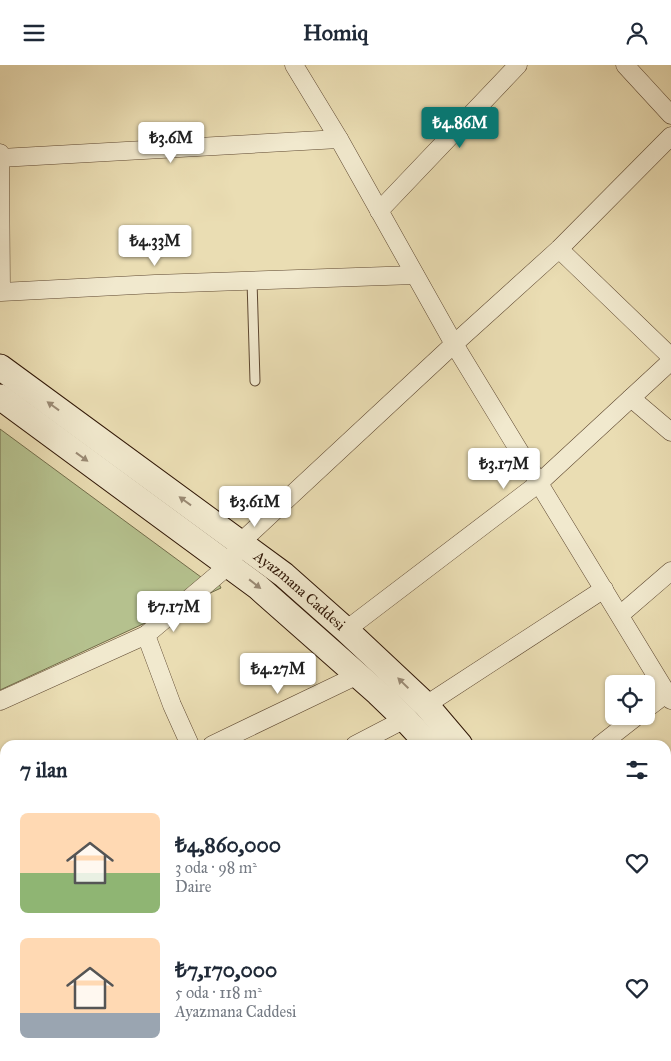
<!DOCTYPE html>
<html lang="tr">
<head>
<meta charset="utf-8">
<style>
	:root { --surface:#fff; --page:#f6f6f7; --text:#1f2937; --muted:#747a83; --accent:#0f766e }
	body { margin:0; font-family:"IM FELL Great Primer",serif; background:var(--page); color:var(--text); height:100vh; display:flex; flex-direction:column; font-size:19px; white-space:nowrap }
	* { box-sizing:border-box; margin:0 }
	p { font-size:16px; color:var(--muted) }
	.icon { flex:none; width:28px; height:28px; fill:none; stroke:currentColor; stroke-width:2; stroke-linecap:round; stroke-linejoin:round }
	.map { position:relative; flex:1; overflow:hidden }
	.sheet { position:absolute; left:0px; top:675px; width:671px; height:321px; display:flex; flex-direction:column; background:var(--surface); border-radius:15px 15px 0 0; box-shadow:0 1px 4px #0004 }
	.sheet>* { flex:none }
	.tools { position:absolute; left:605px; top:610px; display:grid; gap:10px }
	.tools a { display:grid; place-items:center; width:50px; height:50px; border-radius:8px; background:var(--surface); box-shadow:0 1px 4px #0004; font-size:25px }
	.price { position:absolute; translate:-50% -42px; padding:0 11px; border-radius:5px; background:#fff; color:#222; font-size:16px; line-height:32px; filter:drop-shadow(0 1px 2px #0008) }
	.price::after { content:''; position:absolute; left:50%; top:30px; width:15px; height:11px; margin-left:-8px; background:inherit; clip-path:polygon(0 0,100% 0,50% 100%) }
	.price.on { background:var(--accent); color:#fff }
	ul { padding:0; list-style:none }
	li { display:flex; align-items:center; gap:15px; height:125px; padding:0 20px }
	li span { display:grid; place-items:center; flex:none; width:140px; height:100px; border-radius:8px; color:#555 }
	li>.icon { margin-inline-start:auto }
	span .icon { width:60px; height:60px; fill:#fffc; stroke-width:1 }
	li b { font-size:21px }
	h2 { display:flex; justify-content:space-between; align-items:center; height:60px; padding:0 20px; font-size:21px }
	header { display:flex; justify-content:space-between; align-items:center; height:65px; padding:0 20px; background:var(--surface); font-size:22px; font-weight:700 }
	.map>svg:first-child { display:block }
</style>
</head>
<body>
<header><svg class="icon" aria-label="menu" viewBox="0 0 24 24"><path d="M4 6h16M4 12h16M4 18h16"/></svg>Homiq<svg class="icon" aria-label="person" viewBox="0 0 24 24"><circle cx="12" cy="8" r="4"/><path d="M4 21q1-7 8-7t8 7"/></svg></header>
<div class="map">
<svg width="671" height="996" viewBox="0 0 671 996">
	<rect width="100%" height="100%" fill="#eaddb3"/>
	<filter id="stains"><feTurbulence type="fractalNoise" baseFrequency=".004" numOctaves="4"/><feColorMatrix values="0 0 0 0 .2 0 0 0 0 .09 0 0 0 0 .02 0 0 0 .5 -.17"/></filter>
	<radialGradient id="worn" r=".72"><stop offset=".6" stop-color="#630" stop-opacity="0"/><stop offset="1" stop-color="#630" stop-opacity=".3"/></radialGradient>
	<polygon fill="#b5c18e" stroke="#726c4a" points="0,364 205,515 218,517 221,523 0,625"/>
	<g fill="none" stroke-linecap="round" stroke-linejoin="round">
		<g stroke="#5e4831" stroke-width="11">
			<g id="service">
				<polyline points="252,216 255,316"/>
				<polyline points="542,991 543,996"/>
			</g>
		</g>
		<g stroke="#5e4831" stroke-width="19">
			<g id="minor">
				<polyline points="294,0 339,74 454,279 671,635"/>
				<polyline points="625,0 671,50"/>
				<polyline points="0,88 1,227 155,219 415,210"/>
				<polyline points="0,93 339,74"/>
				<polyline points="379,146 518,0"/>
				<polyline points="559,184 671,292"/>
				<polyline points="631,333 671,367"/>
				<polyline points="620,550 671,506"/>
				<polyline points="346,565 539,418 671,296"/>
				<polyline points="0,636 146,570"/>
				<polyline points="426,640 604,524"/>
				<polyline points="646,644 667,628"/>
				<polyline points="190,680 172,640 146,570 229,500 241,477 454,279 559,184 671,71"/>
				<polyline points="212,680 358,610"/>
				<polyline points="355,680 405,654"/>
				<polyline points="600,680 637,651"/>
				<polyline points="0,771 5,769"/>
				<polyline points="666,785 671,781"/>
				<polyline points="0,957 5,957"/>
				<polyline points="134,991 135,996"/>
				<polyline points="324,991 327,996"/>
				<polyline points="618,996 629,991"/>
				<polyline points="639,996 671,994"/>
			</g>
		</g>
		<g stroke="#301706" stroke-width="27">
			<g id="secondary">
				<path id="s1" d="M0 302 284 510 346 565 426 640 460 680"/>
				<polyline points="0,332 258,522 378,628 405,654 429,680"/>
				<polyline points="666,941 671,947"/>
				<polyline points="666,977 671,982"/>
			</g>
		</g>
		<use href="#service" stroke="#f1e9ce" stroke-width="9"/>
		<use href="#minor" stroke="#f1e9ce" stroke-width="18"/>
		<use href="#secondary" stroke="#f1e9ce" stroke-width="25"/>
	</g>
	<defs><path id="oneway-solid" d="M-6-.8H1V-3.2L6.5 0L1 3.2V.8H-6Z" transform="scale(1.25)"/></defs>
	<g fill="#9a8a74">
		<use href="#oneway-solid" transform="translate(53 341) rotate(-144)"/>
		<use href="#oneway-solid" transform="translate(82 392) rotate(36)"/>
		<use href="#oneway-solid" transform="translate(185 436) rotate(-144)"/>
		<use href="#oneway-solid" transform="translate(255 519) rotate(38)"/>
		<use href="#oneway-solid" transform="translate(403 618) rotate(-136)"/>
	</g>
	<g text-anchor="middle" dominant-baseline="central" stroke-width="5" stroke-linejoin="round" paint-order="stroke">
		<g font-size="15" fill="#301706" stroke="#f1e9ce">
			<text stroke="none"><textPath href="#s1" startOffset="374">Ayazmana Caddesi</textPath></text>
		</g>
	</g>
	<rect width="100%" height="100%" filter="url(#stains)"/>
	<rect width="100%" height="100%" fill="url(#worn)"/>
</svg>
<div class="tools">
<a><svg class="icon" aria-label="locate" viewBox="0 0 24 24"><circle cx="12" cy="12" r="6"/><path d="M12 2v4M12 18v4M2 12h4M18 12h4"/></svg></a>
</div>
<b class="price on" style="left:460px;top:84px">₺4.86M</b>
<b class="price" style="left:171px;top:99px">₺3.6M</b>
<b class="price" style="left:155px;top:202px">₺4.33M</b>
<b class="price" style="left:504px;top:425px">₺3.17M</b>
<b class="price" style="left:255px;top:463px">₺3.61M</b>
<b class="price" style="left:174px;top:568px">₺7.17M</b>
<b class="price" style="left:278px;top:630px">₺4.27M</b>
<section class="sheet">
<h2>7 ilan<svg class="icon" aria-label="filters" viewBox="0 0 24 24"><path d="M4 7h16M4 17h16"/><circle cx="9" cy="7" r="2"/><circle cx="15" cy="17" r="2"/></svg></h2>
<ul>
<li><span style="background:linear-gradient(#ffd9b3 60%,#8fb573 0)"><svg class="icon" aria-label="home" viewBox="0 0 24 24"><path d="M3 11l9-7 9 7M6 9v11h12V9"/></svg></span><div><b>₺4,860,000</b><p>3 oda · 98 m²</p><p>Daire</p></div><svg class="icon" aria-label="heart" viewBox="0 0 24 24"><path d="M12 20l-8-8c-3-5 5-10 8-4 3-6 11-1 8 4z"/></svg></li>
<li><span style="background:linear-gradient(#ffd9b3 75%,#9aa5b1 0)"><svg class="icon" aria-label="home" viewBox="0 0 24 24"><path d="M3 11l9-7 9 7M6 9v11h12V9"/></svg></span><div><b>₺7,170,000</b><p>5 oda · 118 m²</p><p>Ayazmana Caddesi</p></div><svg class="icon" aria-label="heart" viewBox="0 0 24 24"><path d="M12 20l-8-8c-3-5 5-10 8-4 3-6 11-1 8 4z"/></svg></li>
</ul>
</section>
</div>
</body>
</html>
